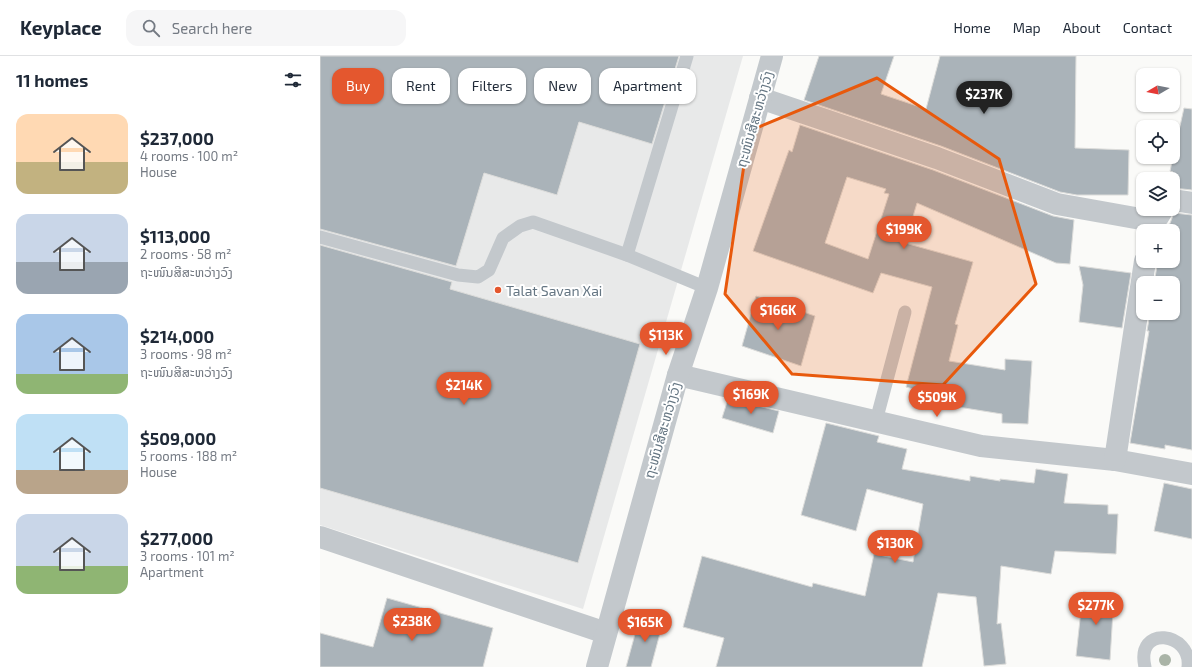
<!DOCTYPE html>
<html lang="en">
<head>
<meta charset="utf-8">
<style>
	:root { --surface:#fff; --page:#f6f6f7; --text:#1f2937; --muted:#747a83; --line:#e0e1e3; --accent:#e4572e }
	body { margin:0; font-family:"Exo 2","Noto Sans Lao",sans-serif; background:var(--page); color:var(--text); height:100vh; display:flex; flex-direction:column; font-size:15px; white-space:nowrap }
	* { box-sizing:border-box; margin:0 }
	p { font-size:13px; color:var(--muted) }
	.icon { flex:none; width:22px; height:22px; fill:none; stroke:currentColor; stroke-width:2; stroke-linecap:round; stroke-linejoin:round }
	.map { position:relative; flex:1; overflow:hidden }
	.sheet { display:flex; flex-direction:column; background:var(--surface); width:320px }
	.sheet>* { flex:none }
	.guide { position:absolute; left:12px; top:12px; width:380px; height:36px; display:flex; gap:8px }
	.needle { width:26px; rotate:260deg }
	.controls { position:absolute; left:816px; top:12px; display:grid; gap:8px }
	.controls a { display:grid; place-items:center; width:44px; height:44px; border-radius:8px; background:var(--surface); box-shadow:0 1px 3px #0004; font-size:20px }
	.price { position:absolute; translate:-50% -34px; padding:0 9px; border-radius:14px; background:var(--accent); color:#fff; font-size:13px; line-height:26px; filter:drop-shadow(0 1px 2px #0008) }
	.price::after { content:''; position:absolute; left:50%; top:24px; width:12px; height:9px; margin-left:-6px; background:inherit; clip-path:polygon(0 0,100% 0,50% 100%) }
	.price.current { background:#222; color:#fff }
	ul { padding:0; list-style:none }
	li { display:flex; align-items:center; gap:12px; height:100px; padding:0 16px }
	li span { display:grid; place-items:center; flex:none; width:112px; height:80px; border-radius:12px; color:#555 }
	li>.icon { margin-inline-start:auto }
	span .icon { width:48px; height:48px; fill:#fffc; stroke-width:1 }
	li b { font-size:17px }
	h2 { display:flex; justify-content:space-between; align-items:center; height:48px; padding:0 16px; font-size:17px }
	.tag { padding:0 14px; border-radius:12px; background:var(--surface); box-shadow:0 1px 3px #0004; font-size:14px; line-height:36px }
	.tag.current { background:var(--accent); color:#fff }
	header { display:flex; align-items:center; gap:24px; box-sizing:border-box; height:56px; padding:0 20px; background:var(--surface); border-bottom:1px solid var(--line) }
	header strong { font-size:19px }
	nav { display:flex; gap:22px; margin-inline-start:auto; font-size:14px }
	.search { width:280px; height:36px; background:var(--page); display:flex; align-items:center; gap:10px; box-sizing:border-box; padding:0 14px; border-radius:12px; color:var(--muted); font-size:15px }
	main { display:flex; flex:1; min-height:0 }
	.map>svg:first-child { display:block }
</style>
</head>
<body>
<header>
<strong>Keyplace</strong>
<div class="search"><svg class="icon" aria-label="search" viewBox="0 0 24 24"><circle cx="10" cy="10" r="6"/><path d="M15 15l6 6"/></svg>Search here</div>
<nav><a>Home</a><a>Map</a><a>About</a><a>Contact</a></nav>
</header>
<main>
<section class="sheet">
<h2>11 homes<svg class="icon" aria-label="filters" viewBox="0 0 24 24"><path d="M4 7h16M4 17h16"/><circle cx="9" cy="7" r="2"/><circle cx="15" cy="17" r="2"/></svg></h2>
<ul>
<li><span style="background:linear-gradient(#ffd9b3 60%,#c2b280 0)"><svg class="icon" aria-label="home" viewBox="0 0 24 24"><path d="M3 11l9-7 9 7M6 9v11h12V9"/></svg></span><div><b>$237,000</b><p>4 rooms · 100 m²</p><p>House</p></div></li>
<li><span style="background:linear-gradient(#c9d6e8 60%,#9aa5b1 0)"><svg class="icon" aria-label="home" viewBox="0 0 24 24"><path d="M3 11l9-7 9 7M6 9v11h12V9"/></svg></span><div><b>$113,000</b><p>2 rooms · 58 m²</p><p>ຖະໜົນສີສະຫວ່າງວົງ</p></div></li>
<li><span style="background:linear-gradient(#a9c7e8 75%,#8fb573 0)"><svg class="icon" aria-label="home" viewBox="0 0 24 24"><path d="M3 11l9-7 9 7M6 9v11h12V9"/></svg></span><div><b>$214,000</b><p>3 rooms · 98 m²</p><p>ຖະໜົນສີສະຫວ່າງວົງ</p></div></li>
<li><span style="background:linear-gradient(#bfe0f5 70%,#b9a48a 0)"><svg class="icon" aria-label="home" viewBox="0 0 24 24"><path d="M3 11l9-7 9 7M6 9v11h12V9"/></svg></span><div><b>$509,000</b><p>5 rooms · 188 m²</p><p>House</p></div></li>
<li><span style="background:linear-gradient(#c9d6e8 65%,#8fb573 0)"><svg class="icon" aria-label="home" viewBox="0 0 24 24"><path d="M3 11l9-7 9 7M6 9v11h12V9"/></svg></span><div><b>$277,000</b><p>3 rooms · 101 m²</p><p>Apartment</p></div></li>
</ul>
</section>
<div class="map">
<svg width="872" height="611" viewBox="0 0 872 611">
	<rect width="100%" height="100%" fill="#fafaf8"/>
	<polygon fill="#e8e9e9" points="0,0 423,0 263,553 0,469"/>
	<g fill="#aab3b9" stroke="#dcdcda" fill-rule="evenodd">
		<polygon points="0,0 359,0 332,88 259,66 237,139 164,117 136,210 0,173"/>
		<polygon points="499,0 574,0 561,38 606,53 620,0 756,0 755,92 809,94 808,139 757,139 740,136 621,90 484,44"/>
		<polygon points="864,52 872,53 872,134 853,132 853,116 850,115"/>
		<path d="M480 69 613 114 733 160 754 164 750 208 736 207 597 147 585 187 653 206 635 268 638 269 629 305 685 314V303L712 305 708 368 682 367V358L632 350 633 344 586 331 612 231 561 217 553 237 433 195 469 94 472 96ZM527 121 566 133 564 137 569 138 548 203 505 187Z"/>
		<polygon points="854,157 872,159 872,394 845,389 845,393 810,387 829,275 827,275 830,257 853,257 853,227 834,227 837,210 838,211 840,205 853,205 853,175 847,175"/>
		<polygon points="0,189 132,226 130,233 320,288 258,507 0,432"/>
		<polygon points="759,210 811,217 802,272 759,266 763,229"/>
		<polygon points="436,240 495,260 481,310 422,290"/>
		<polygon points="408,343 459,355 453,377 402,362"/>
		<polygon points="506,367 559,380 557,386 587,393 582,413 650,425 650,420 680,425 680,423 714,427 716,413 748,418 744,447 788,449 788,458 798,458 796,498 735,495 731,518 681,510 677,568 681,567 686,608 664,610 656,541 618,537 602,611 396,611 404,582 363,571 382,500 492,531 493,527 545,540 554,498 593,506 603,448 547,433 536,475 481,459"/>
		<polygon points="844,427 872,433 872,483 834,475"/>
		<polygon points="763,536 794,539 790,604 756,600"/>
		<polygon points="67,542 173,572 163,611 0,611 0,577 53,591"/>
		<polygon points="320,560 343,566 331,611 306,611"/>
	</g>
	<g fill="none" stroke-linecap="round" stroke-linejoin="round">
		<g stroke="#c3c8cc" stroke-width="13">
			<polyline points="0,181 138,219 158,221 169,214 183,182 200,170 213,166 307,199 387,232"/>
			<polyline points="307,199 367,0"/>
			<polyline points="556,365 585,256"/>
			<path d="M825 611C815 568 872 576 868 611"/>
		</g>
		<g stroke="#c3c8cc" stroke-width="22">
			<polyline points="440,42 617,102 737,148 832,165 838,161 843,153"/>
			<polyline points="853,144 872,147"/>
			<polyline points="358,319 661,390 795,404 872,418"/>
			<polyline points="795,404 825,205"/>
			<polyline points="0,481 286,577"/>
			<polyline points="277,611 358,319 387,232 452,0"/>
		</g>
	</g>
	<circle fill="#aab4a7" cx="845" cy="604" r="6"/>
	<path fill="#e8590c" fill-opacity="0.2" stroke="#e8590c" stroke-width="3" stroke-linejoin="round" d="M557 22 679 103 716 228 623 329 472 318 405 238 429 75Z"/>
	<circle fill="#e4572e" stroke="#fff" stroke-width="1.5" cx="178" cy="234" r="4"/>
	<g text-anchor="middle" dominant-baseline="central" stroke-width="4" stroke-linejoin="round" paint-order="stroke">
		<g font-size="14" fill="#657683" stroke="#fff">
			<text transform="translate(434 63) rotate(-74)">ຖະໜົນສີສະຫວ່າງວົງ</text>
			<text transform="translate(342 374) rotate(-74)">ຖະໜົນສີສະຫວ່າງວົງ</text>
		</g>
		<g font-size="14" fill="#657683" stroke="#fff" text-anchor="start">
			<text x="186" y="234">Talat Savan Xai</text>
		</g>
	</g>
</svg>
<div class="controls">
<a><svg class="needle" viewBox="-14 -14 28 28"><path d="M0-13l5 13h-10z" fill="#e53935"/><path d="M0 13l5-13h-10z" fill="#747a83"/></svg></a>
<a><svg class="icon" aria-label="locate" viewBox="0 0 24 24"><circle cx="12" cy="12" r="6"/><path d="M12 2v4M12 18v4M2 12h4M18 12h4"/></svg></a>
<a><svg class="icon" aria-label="layers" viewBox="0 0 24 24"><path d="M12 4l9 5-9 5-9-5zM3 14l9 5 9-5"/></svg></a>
<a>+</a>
<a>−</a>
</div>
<b class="price current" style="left:664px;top:59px">$237K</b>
<b class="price" style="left:584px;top:194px">$199K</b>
<b class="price" style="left:458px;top:275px">$166K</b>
<b class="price" style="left:346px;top:300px">$113K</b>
<b class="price" style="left:144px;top:350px">$214K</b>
<b class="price" style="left:431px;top:359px">$169K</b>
<b class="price" style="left:617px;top:362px">$509K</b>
<b class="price" style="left:575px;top:508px">$130K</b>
<b class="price" style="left:776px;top:570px">$277K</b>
<b class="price" style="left:92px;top:586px">$238K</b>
<b class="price" style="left:325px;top:587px">$165K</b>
<div class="guide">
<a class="tag current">Buy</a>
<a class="tag">Rent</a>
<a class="tag">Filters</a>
<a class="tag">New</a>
<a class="tag">Apartment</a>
</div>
</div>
</main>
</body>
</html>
